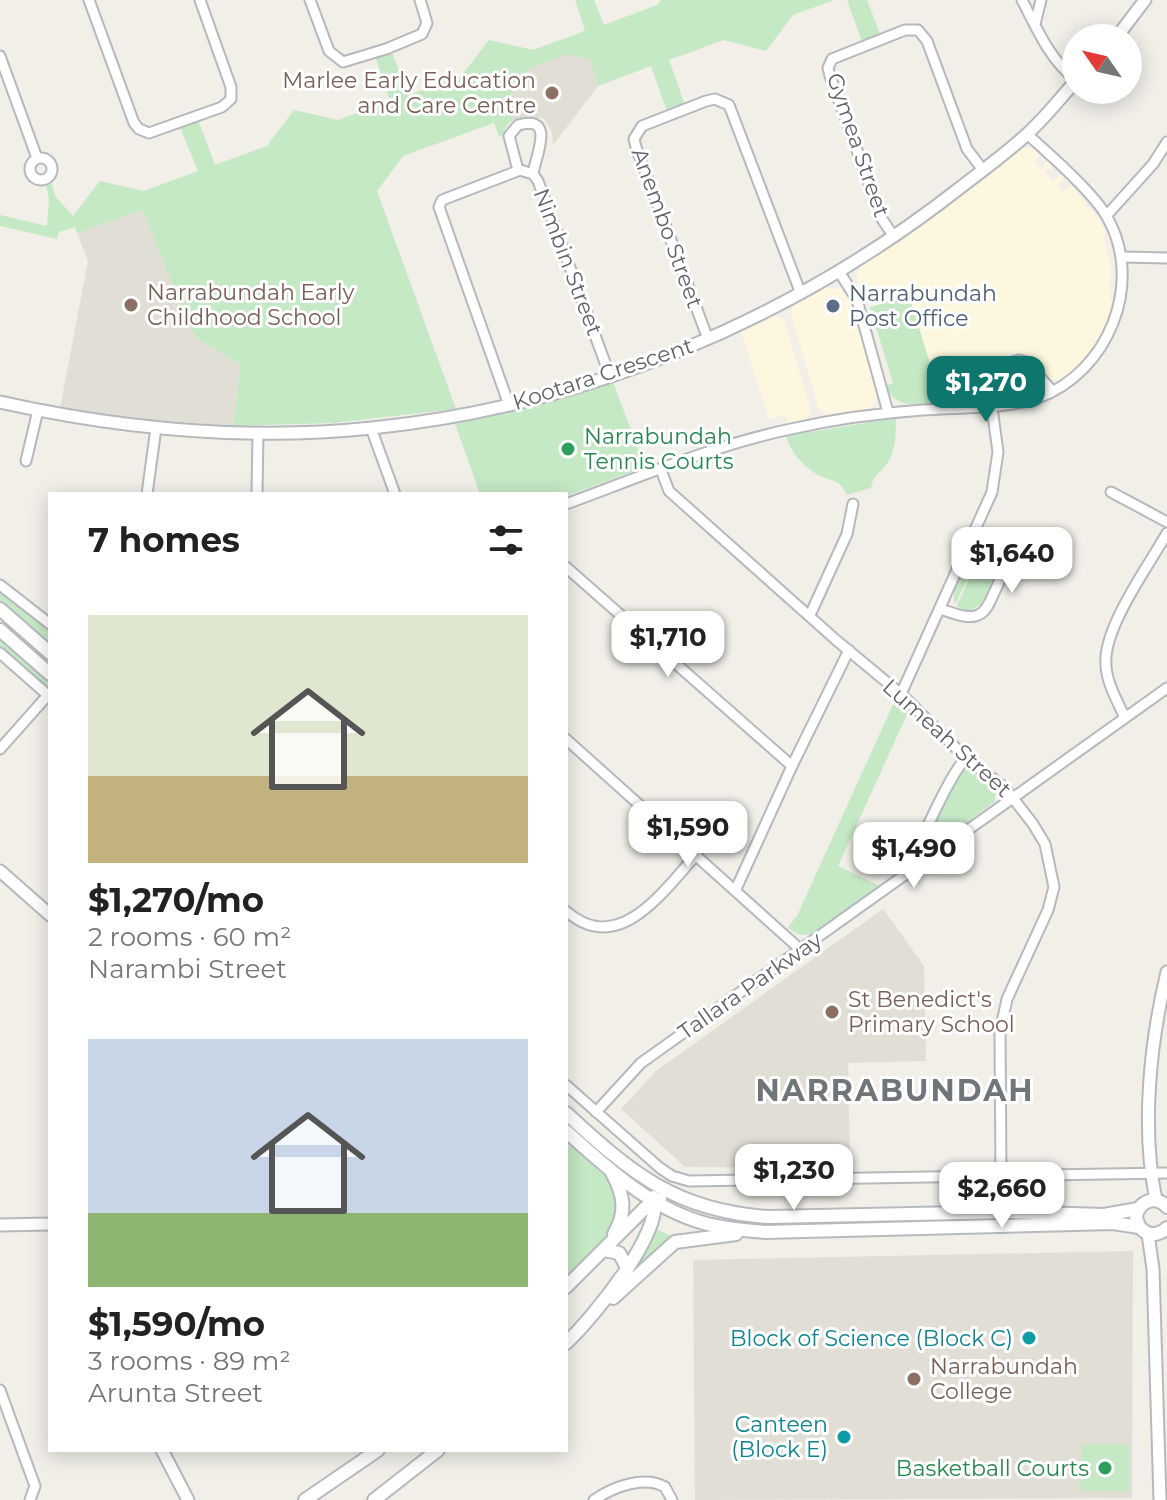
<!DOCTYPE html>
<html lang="en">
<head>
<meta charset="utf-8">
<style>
	:root { --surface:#fff; --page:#f2f2f2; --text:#222; --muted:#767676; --accent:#0f766e }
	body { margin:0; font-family:Montserrat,sans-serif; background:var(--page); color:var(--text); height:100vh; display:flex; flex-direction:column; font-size:30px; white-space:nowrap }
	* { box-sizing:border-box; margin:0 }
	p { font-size:26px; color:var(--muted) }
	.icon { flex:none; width:44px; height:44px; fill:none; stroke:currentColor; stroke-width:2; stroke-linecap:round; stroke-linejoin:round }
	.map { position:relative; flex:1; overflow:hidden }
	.details { position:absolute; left:48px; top:492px; width:520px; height:960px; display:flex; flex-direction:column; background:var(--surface); border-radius:0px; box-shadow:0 4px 20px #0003 }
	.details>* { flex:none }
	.needle { width:52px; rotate:304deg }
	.fabs { position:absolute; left:1062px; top:24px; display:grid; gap:16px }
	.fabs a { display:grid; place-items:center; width:80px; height:80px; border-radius:50%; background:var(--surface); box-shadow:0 4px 20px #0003; font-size:40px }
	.price { position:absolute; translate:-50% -68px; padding:0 18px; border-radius:16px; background:#fff; color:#222; font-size:26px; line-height:52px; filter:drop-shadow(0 2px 4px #0008) }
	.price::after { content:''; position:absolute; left:50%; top:48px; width:24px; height:18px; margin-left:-12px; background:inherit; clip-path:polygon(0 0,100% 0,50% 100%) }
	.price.current { background:var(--accent); color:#fff }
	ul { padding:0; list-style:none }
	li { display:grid; align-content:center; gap:16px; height:424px; padding:0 40px }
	li span { display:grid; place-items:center; height:248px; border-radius:0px; color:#555 }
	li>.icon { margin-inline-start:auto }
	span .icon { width:144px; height:144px; fill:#fffc; stroke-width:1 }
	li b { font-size:34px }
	h2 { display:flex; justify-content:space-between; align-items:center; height:96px; padding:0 40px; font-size:34px }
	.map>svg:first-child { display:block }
</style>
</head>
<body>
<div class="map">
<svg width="1167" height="1500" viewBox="0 0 1167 1500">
	<rect width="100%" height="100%" fill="#f1efe8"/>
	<g fill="#fef7e0">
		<polygon points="1021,148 1032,148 1041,154 1034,161 1041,168 1048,161 1052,165 1044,172 1053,181 1061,175 1064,178 1057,186 1063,192 1071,185 1100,221 1107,234 1103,236 1111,267 1110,300 1114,302 1111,313 1102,336 1090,354 1061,380 1048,379 1034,361 1024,356 1017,356 983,367 973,376 963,398 942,402 909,297 870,307 868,302 861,304 856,277 862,265 929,219"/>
		<polygon points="826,288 840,289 851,300 877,391 875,404 868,409 827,415 819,409 790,311 794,305"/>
		<polygon points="774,315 784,319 811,412 806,419 788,423 786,415 769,419 741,331"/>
	</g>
	<g fill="#e1ded6">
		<polygon points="567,54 590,59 598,86 553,145 552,132 545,120 540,117 533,122 528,117 514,119 508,100 526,70"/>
		<polygon points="143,210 174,289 191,320 188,323 198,339 241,365 233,426 138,419 60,408 88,261 77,233"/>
		<polygon points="883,909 924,966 926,1061 848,1063 850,1168 685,1167 621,1109 656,1071"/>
		<polygon points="1133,1251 1132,1498 695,1500 693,1260"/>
	</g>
	<g fill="#c5e8c5">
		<polygon points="575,0 594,0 604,25 657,5 661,0 834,0 793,15 766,51 724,40 669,60 685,105 667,111 651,66 598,86 590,60 567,54 526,70 508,100 514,119 507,125 502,136 499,136 494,123 403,156 377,191 456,409 333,423 233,426 241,365 198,339 187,322 190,320 174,289 143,210 77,233 75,227 59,232 57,239 0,226 0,215 47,226 49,200 46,184 51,181 55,196 73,216 100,181 144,191 198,171 180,127 198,120 215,165 267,146 294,110 338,120 390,101 375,56 391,50 409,95 462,75 489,40 533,50 585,31"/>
		<polygon points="847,0 867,0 880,34 862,41"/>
		<path d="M909 296 942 402C919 404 895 411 886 385L893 383 870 307Z"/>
		<path d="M1019 365C1032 369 1043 381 1032 393L986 399 979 396 978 384 988 373Z"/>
		<polygon points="613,382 645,467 566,496 566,494 480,494 454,421 526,406"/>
		<path d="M896 418C896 432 896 450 888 462 882 472 872 476 871 488L846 495C842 478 826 481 815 473 801 464 790 451 786 436Z"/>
		<path d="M983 547 992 549 997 556C1000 574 987 610 965 611L957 606 958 603Z"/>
		<path d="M981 548 956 603H955C950 587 965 554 981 548Z"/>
		<polygon points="0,591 50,628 50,646 0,601"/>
		<polygon points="0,637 50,682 50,692 0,647"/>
		<path d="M896 698 909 710 838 866 880 886 815 932C804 937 796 935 788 927L797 916Z"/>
		<path d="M963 768C980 768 998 783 995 801L947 838 939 839 931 827 954 777Z"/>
		<path d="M566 1139C578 1149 605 1171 612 1183 636 1220 589 1253 566 1277Z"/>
		<polygon points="654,1228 675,1238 636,1267 635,1266"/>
		<polygon points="1082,1444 1129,1444 1129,1491 1080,1491"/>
	</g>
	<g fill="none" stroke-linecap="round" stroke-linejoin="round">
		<g stroke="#b5b8bc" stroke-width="13">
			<g id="minor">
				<polyline points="89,0 134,123 139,129 149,133 222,107 231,99 231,87 200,0"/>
				<polyline points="310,0 329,51 343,62 386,49 422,34 427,23 420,0"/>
				<path d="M1022 0C1037 29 1050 60 1076 80"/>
				<polyline points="1035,24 1041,0"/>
				<polyline points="0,56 37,158"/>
				<circle cx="41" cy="169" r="11"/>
				<path d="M518 170 509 136 518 125C557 114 535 157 533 174"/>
				<polyline points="1107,215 1153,164 1167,142"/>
				<polyline points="894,237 882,219 830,76 828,68 832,59 905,30 918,30 927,41 967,149 983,170"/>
				<polyline points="1122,257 1167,258"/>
				<polyline points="840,273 857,300 888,412"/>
				<polyline points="708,339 636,147 634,139 642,126 706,101 715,99 729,105 801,294"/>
				<polyline points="509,405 439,207 442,200 450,197 520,170 533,174 538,181 610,376"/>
				<polyline points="967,407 978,377 991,369 1019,360 1027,362 1052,391"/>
				<polyline points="371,428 395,494"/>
				<polyline points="26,461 38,410"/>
				<polyline points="661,470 669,491 836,640 901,694 966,758 1005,788 1033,824 1045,844 1054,887 1048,910 1007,999 1000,1032 1001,1177"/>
				<polyline points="1111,492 1167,522"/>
				<polyline points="257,493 258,433"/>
				<polyline points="147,494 156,428"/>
				<path d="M566 504C640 477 714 445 791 429 835 419 879 413 923 410 962 407 1001 410 1038 398 1108 373 1145 283 1107 217 1094 193 1049 154 1027 134"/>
				<polyline points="566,567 792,766"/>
				<polyline points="0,585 50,624"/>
				<path d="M940 609C951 612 967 620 978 615 986 612 990 602 993 595 1010 562 1007 551 973 534"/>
				<polyline points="810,615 847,534 853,504"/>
				<polyline points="0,653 50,697"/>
				<polyline points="901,694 992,492 998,452 992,408"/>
				<path d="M1125 718C1118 702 1107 684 1106 666 1102 629 1148 567 1167 533"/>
				<polyline points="566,739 801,950"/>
				<polyline points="0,749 48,695"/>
				<polyline points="927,831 931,838 945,847"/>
				<path d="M913 870C913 851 952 772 966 758"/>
				<polyline points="736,889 792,766 849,650"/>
				<path d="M566 911C619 958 664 890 697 854"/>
				<polyline points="566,1085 660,1168 672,1176 689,1181 1167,1173"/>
				<polyline points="596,1112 641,1063 1167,688"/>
				<polyline points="0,1390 35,1486 30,1500"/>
				<path d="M594 1500C613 1487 644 1475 665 1487L672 1500"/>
			</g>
		</g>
		<g stroke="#b5b8bc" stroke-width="15">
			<g id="tertiary">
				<polyline points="1116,38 1145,0"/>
				<path d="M0 402C122 429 247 441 372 428 586 406 792 320 961 187 983 170 1007 153 1027 134 1045 118 1060 98 1076 81"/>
				<polyline points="0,871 50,915"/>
				<path d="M1156 1200C1141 1128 1150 1043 1167 972"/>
				<polyline points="0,1225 50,1224"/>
				<polyline points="1148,1234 1153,1269 1160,1500"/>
				<polyline points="162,1450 188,1500"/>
			</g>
		</g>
		<g stroke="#b6babf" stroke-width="16">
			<g id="secondary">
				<polyline points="0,609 50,653"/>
				<polyline points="0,630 50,674"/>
				<path d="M566 1113C631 1173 676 1211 768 1217L1008 1212 1104 1215 1138 1209"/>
				<path d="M566 1131C607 1168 650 1208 704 1223 724 1229 745 1230 765 1232L1113 1223 1139 1227"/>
				<path d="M612 1173C624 1195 627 1212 614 1234"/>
				<path d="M1167 1207C1156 1195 1141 1200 1136 1215 1137 1233 1154 1240 1167 1228"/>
				<polyline points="604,1250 619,1253 627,1267"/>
				<polyline points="566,1287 646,1207 660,1199"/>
				<polyline points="613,1298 675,1242 736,1234"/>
				<path d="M566 1343C591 1320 666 1230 653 1197"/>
				<polyline points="305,1500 378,1450"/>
				<polyline points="374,1500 438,1450"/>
			</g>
		</g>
		<use href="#minor" stroke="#fff" stroke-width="9"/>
		<use href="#tertiary" stroke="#fff" stroke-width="11"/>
		<use href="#secondary" stroke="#fff" stroke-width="12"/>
	</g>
	<g fill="#8d6e63" stroke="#fff" stroke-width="3">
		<circle cx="552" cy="93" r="8"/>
		<circle cx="131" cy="305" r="8"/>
		<circle cx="832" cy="1012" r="8"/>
		<circle cx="914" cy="1379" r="8"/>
	</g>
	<circle fill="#5c6f8a" stroke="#fff" stroke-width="3" cx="833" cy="306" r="8"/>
	<g fill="#2e9e5b" stroke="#fff" stroke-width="3">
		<circle cx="568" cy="449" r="8"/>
		<circle cx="1105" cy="1468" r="8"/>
	</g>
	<g fill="#0f9aa8" stroke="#fff" stroke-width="3">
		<circle cx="1029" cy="1338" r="8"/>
		<circle cx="844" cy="1437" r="8"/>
	</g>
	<g text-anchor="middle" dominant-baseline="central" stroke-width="6" stroke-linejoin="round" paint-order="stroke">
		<g font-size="22" fill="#785e54" stroke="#fff" text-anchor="start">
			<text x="536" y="80" text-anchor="end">Marlee Early Education<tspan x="536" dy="25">and Care Centre</tspan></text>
			<text x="147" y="292">Narrabundah Early<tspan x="147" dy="25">Childhood School</tspan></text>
			<text x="848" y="999">St Benedict's<tspan x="848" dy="25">Primary School</tspan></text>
			<text x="930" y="1366">Narrabundah<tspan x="930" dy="25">College</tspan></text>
		</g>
		<g font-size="22" fill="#5f6368" stroke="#fff">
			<text transform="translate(858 145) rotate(71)">Gymea Street</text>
			<text transform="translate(667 228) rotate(70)">Anembo Street</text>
			<text transform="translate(568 262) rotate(69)">Nimbin Street</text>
			<text transform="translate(603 374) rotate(-18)">Kootara Crescent</text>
			<text transform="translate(947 738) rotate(42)">Lumeah Street</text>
			<text transform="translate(750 986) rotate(-35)">Tallara Parkway</text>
		</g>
		<g font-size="22" fill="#4e5e75" stroke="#fff" text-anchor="start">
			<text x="849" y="293">Narrabundah<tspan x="849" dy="25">Post Office</tspan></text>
		</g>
		<g font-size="22" fill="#27864d" stroke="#fff" text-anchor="start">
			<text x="584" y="436">Narrabundah<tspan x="584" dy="25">Tennis Courts</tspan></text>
			<text x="1089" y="1468" text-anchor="end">Basketball Courts</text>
		</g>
		<g font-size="22" fill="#0d838f" stroke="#fff" text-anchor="end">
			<text x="1013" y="1338">Block of Science (Block C)</text>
			<text x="828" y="1424">Canteen<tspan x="828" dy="25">(Block E)</tspan></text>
		</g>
		<g font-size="30" font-weight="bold" letter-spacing="2" fill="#70757a" stroke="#fff">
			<text x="895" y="1090">NARRABUNDAH</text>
		</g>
	</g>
</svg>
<div class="fabs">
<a><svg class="needle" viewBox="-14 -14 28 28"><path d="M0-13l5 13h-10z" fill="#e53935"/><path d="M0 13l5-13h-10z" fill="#767676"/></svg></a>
</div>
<b class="price current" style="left:986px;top:424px">$1,270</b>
<b class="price" style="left:1012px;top:595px">$1,640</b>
<b class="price" style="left:668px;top:679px">$1,710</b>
<b class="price" style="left:688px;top:869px">$1,590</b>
<b class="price" style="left:914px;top:890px">$1,490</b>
<b class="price" style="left:794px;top:1212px">$1,230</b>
<b class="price" style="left:1002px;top:1230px">$2,660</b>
<section class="details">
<h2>7 homes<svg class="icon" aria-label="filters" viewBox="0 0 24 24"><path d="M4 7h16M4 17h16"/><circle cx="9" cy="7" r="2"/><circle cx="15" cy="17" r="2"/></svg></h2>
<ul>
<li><span style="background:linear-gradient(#dfe7d0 65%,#c2b280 0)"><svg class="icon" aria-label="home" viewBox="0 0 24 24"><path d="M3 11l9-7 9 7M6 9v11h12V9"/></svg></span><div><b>$1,270/mo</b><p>2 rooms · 60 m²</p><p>Narambi Street</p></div></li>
<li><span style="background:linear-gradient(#c9d6e8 70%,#8fb573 0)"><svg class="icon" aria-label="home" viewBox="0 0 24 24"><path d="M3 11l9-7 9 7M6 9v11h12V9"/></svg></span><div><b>$1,590/mo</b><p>3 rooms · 89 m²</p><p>Arunta Street</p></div></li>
</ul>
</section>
</div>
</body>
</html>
